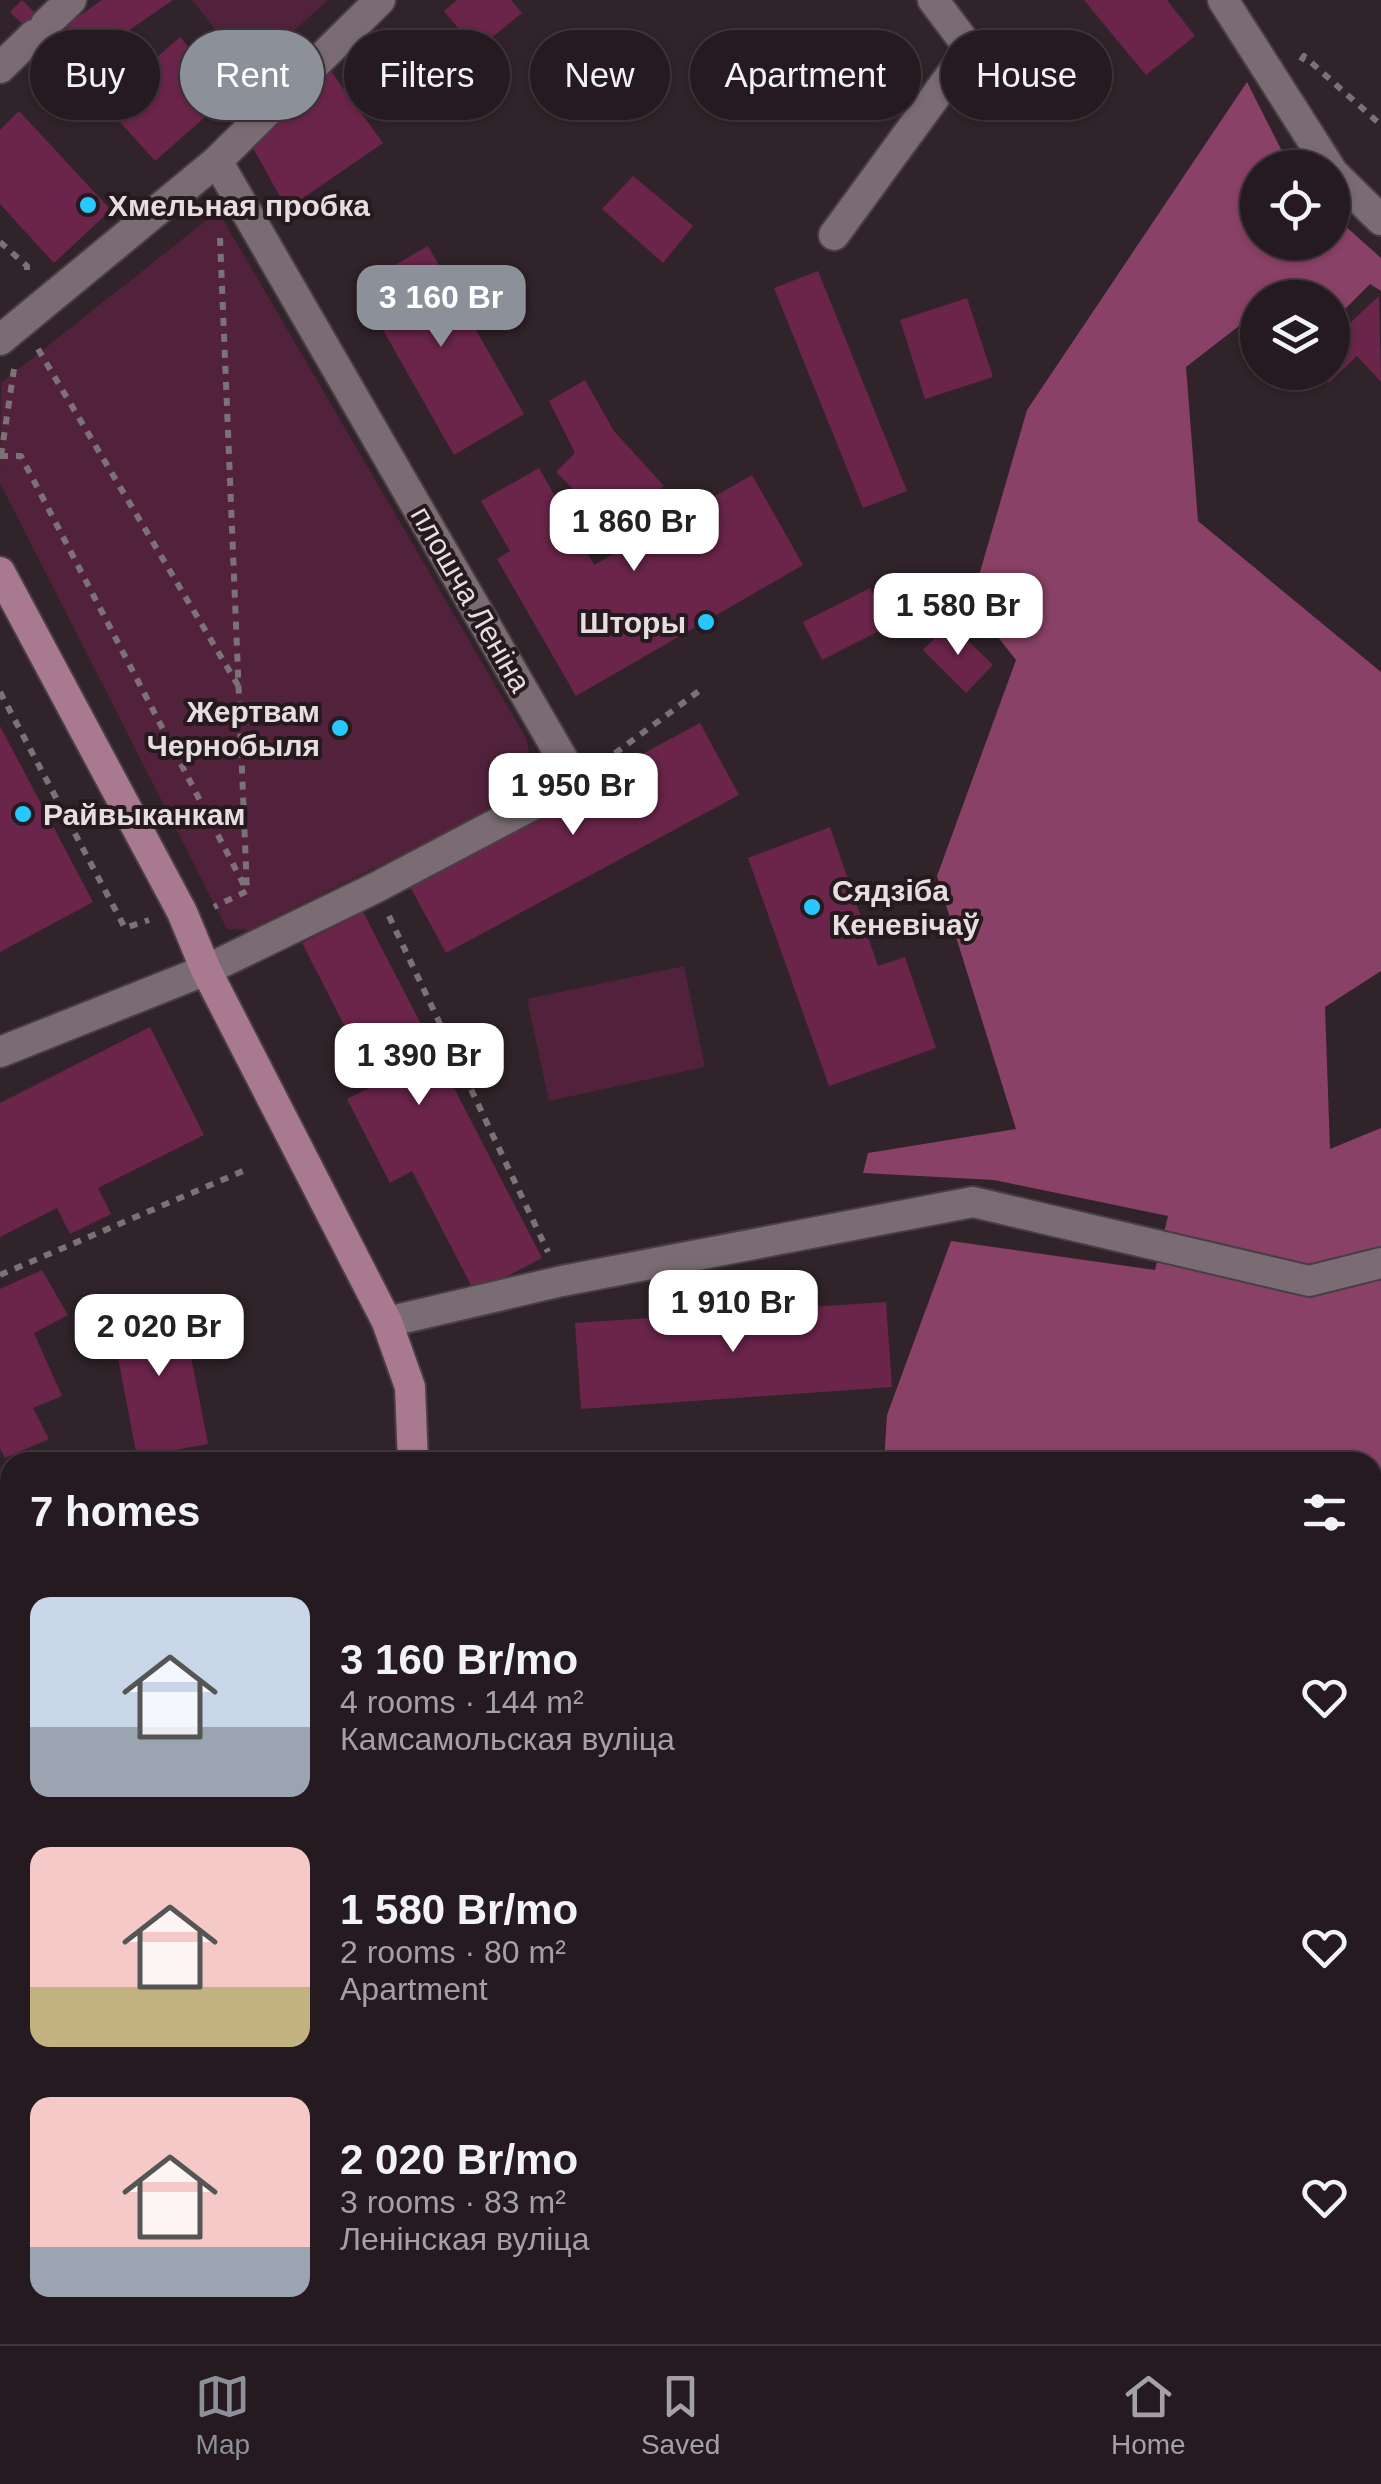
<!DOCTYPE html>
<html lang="en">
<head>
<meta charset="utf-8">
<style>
	:root { --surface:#241a1f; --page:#30272c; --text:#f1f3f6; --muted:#a3a1a4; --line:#41383d; --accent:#8c9099 }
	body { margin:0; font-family:Arial,sans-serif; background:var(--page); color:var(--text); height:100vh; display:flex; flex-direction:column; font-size:38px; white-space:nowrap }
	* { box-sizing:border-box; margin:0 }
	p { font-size:32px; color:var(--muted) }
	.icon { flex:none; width:55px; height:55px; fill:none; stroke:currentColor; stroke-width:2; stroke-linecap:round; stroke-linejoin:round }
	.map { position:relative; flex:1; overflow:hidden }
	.details { position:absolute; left:0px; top:1452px; width:1382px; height:892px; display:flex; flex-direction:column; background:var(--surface); border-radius:30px 30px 0 0; box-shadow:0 2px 8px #0004,0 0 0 2px var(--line) }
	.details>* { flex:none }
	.guide { position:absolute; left:30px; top:30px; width:1322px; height:90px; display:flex; gap:20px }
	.buttons { position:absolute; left:1240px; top:150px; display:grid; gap:20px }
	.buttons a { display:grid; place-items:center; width:110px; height:110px; border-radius:50%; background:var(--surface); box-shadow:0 2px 8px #0004,0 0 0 2px var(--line); font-size:50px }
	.price { position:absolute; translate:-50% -85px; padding:0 22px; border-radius:20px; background:#fff; color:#222; font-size:32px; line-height:65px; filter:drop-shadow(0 2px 5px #0008) }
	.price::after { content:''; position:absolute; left:50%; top:60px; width:30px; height:22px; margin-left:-15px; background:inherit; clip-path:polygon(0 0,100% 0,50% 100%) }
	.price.selected { background:var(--accent); color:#fff }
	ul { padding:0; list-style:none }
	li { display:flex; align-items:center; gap:30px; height:250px; padding:0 30px }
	li span { display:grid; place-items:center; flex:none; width:280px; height:200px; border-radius:20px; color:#555 }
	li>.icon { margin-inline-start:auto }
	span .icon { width:120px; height:120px; fill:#fffc; stroke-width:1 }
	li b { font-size:42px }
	h2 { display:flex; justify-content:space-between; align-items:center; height:120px; padding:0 30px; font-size:42px }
	.chip { padding:0 35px; border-radius:45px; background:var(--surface); box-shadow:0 2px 8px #0004,0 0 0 2px var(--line); font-size:35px; line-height:90px }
	.chip.selected { background:var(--accent); color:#fff }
	.dock { display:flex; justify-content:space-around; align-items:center; height:140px; border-top:2px solid var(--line); background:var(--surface); font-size:28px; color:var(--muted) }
	.dock a { display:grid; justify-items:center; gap:5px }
	.dock .selected { color:var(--accent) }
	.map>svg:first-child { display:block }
</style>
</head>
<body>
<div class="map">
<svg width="1381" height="2344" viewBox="0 0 1381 2344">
	<rect width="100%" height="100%" fill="#302329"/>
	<g fill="#52223c">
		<polygon points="192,0 328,0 249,72"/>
		<polygon points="218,211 526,738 532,767 517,798 249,930 227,929 0,483 1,383"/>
		<polygon points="684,966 705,1067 549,1101 527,999"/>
		<path d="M1381 1935V2114C1365 2064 1368 1986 1381 1935Z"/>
	</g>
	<g fill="#8a4167">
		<polygon points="1247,82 1290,167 1258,168 1258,242 1332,242 1333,215 1381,258 1381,291 1370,284 1342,312 1333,307 1332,298 1317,297 1294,284 1276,297 1258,298 1257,312 1186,367 1198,521 1381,672 1381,971 1325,1007 1330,1149 1381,1128 1381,1570 1373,1571 1372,1462 884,1462 887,1415 951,1241 1155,1270 1168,1216 994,1180 863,1173 868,1153 1016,1129 937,876 1016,660 971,603 1027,410"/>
		<polygon points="10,1533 10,2335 61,2335 61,2344 0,2344 0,1538"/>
		<polygon points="1373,1674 1381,1677 1381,1781 1373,1815"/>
		<polygon points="1373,2209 1381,2242 1381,2344 809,2344 809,2335 1372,2335"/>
	</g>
	<g fill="#6b254b">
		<polygon points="22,0 67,45 56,57 10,12"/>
		<polygon points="102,0 173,0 87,59 65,26"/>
		<polygon points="457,0 511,0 522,13 476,50 444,11"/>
		<polygon points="1084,0 1167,0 1195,36 1146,75"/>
		<polygon points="180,37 230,95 155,161 104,104"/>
		<polygon points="330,70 383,143 287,209 253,148 254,135"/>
		<polygon points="19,111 111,210 54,263 0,204 0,130"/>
		<polygon points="633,176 693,226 663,263 602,209"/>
		<polygon points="428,246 524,414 454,455 358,286"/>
		<polygon points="818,271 907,491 863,508 774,288"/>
		<polygon points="1379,296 1381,382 1357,356 1329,383 1323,377 1313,387 1300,372 1332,372 1332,330 1337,335"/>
		<polygon points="967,298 993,377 925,399 900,320"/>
		<polygon points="585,380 614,431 664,486 633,510 611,490 594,510 556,472 575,453 549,401"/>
		<polygon points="539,468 594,565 752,475 803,565 576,696 497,559 510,551 481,501"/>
		<polygon points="870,588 889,626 822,660 803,622"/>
		<polygon points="950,623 993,665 966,693 923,650"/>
		<polygon points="700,723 739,795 446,953 407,881"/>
		<polygon points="0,726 93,902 0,952"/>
		<polygon points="830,827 878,966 905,957 936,1048 829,1086 748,858"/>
		<polygon points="363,912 542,1258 475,1293 412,1171 390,1183 347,1099 375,1085 302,943"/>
		<polygon points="150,1027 204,1135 98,1188 111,1214 70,1234 57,1208 0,1237 0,1103"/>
		<polygon points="42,1270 68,1315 34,1333 62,1396 33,1408 49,1439 5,1458 0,1448 0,1289"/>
		<polygon points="180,1300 208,1444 137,1457 110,1316"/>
		<polygon points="886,1302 892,1387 581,1409 575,1323"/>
		<rect x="134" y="2335" width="54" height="9"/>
		<polygon points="554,2335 704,2335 704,2344 553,2344"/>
		<rect x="747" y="2335" width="44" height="9"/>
	</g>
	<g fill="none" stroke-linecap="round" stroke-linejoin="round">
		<g stroke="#493e44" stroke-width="34">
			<g id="minor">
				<polyline points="1223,0 1330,168"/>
				<polyline points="46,24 71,0"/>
				<polyline points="0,68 34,35"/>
				<polyline points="1332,172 1381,220"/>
				<polyline points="834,235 970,49 933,0"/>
				<polyline points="0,340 217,161 380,0"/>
				<polyline points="0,1052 206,970 375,888 576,782 217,161"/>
				<polyline points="387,1322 562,1281 973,1202 1309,1281 1381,1263"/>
			</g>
		</g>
		<g stroke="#493e44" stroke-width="34">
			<g id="major">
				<polyline points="0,572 182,912 206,970 387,1322 410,1387 413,1462"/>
				<polyline points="410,2344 410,2335"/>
			</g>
		</g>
		<g stroke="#7c7176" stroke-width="6" stroke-dasharray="8 8" stroke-linecap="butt">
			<polyline points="1301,61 1304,56 1381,125"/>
			<polyline points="220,238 247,891"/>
			<polyline points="0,242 27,266 27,277"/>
			<polyline points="38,349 239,687"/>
			<polyline points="0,456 21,456 247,891 214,907"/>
			<polyline points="1,456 14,369"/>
			<polyline points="0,692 125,928 149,920"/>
			<polyline points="602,763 699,691"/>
			<polyline points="389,916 548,1252"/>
			<polyline points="0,1275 243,1171"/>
			<polyline points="1372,1608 1381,1607"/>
		</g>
		<use href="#minor" stroke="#7b6c73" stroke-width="30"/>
		<use href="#major" stroke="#a97990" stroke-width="30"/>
	</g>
	<g fill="#27c8ff" stroke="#261a1f" stroke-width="4">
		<circle cx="88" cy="205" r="10"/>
		<circle cx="706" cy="622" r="10"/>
		<circle cx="340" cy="728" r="10"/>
		<circle cx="23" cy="814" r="10"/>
		<circle cx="812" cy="907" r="10"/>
	</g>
	<g text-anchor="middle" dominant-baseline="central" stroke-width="8" stroke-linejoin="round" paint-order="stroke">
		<g font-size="30" font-weight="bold" fill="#e7dee2" stroke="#261a1f" text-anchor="start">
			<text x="108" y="205">Хмельная пробка</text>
			<text x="686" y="622" text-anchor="end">Шторы</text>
			<text x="320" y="711" text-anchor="end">Жертвам<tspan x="320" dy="34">Чернобыля</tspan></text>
			<text x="43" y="814">Райвыканкам</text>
			<text x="832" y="890">Сядзіба<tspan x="832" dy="34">Кеневічаў</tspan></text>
		</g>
		<g font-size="30" fill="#e7dee2" stroke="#261a1f">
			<text transform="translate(471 599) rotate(60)">плошча Леніна</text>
		</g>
	</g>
</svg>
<div class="buttons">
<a><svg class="icon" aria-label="locate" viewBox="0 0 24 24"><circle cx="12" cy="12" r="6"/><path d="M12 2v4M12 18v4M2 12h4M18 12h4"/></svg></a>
<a><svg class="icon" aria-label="layers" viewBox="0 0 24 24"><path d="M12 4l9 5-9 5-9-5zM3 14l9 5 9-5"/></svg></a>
</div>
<b class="price selected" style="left:441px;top:350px">3 160 Br</b>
<b class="price" style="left:634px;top:574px">1 860 Br</b>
<b class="price" style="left:958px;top:658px">1 580 Br</b>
<b class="price" style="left:573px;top:838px">1 950 Br</b>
<b class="price" style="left:419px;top:1108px">1 390 Br</b>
<b class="price" style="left:733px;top:1355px">1 910 Br</b>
<b class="price" style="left:159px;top:1379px">2 020 Br</b>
<div class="guide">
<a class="chip">Buy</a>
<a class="chip selected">Rent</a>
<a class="chip">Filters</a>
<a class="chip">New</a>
<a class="chip">Apartment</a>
<a class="chip">House</a>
</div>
<section class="details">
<h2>7 homes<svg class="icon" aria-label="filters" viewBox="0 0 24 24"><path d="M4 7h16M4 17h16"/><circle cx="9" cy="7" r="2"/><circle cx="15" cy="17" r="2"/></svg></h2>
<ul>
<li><span style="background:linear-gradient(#c9d6e8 65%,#9aa5b1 0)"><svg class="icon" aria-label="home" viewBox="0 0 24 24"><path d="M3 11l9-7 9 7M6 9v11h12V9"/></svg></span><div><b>3 160 Br/mo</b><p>4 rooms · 144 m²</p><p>Камсамольская вуліца</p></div><svg class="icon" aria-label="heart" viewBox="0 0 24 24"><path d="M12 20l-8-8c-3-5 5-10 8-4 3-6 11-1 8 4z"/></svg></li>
<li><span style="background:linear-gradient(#f6c9c9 70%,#c2b280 0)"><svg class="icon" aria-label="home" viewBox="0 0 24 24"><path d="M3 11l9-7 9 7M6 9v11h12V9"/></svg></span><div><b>1 580 Br/mo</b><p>2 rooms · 80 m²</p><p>Apartment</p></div><svg class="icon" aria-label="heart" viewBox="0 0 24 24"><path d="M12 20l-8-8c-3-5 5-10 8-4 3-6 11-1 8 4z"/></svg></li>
<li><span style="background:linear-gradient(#f6c9c9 75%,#9aa5b1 0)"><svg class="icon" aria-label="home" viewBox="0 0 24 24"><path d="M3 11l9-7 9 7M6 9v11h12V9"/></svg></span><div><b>2 020 Br/mo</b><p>3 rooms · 83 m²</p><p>Ленінская вуліца</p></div><svg class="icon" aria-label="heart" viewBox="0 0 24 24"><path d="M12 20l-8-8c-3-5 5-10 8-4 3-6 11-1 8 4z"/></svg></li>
</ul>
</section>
</div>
<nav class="dock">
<a class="selected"><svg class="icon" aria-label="map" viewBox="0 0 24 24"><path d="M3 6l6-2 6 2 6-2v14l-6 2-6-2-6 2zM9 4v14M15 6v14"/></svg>Map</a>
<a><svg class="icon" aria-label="saved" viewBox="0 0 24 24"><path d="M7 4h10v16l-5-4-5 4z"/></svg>Saved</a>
<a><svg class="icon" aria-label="home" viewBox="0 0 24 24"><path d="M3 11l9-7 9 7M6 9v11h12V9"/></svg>Home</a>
</nav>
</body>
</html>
